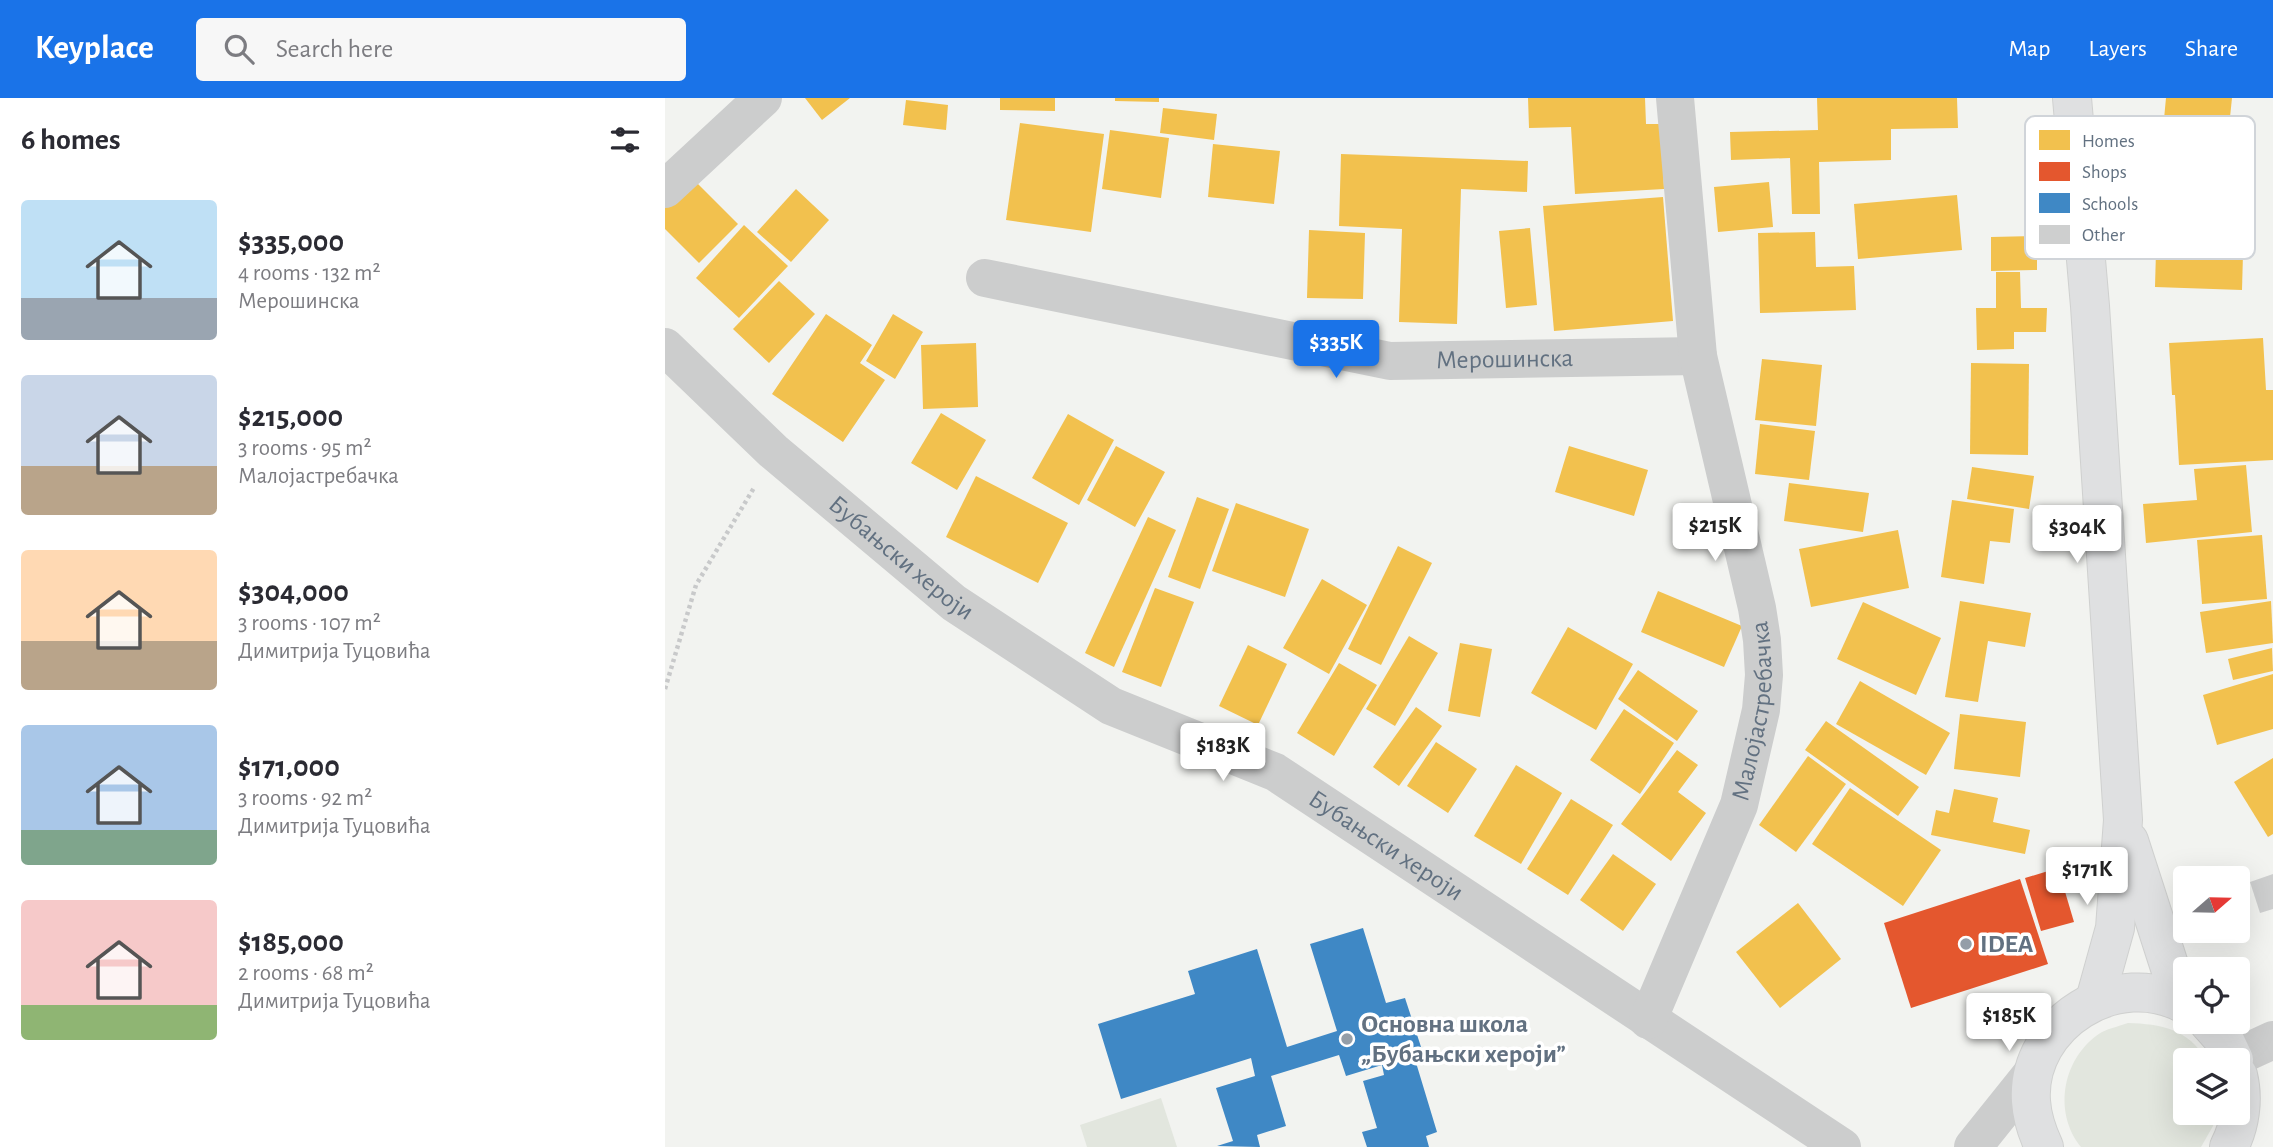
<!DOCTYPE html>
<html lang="en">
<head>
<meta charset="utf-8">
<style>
	:root { --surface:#fff; --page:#f7f7f7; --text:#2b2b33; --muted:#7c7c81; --accent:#1a73e8 }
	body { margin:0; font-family:"Alegreya Sans",sans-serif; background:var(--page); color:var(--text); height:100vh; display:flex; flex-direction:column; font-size:26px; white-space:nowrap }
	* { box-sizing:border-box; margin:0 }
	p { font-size:23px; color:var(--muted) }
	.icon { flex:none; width:38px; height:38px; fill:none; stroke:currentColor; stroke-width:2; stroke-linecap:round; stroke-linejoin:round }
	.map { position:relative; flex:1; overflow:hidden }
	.side { display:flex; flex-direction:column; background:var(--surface); width:665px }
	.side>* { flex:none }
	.needle { width:46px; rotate:70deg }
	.tools { position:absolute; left:1508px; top:768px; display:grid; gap:14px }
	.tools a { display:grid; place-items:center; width:77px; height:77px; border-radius:7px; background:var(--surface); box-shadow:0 7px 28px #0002; font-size:35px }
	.price { position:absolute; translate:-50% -60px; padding:0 16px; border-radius:7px; background:#fff; color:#222; font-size:23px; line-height:46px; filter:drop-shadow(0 2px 4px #0008) }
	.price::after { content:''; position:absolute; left:50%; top:42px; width:21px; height:16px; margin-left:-10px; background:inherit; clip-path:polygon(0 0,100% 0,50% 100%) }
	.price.active { background:var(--accent); color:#fff }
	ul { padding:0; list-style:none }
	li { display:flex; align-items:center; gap:21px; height:175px; padding:0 21px }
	li span { display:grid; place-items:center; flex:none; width:196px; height:140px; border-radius:7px; color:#555 }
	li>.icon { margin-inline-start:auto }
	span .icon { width:84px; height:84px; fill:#fffc; stroke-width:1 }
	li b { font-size:30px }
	h2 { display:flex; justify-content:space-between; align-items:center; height:84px; padding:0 21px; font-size:30px }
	header { display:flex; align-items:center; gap:42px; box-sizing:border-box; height:98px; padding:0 35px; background:var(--accent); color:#fff }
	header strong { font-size:33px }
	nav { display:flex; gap:38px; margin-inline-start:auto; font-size:24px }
	.search { width:490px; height:63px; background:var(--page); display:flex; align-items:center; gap:18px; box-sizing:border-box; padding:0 24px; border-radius:7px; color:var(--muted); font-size:26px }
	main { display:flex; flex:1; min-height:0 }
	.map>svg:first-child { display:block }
</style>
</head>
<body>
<header>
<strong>Keyplace</strong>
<div class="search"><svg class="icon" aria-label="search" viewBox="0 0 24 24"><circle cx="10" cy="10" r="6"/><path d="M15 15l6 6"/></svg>Search here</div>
<nav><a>Map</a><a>Layers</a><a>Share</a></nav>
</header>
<main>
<section class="side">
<h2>6 homes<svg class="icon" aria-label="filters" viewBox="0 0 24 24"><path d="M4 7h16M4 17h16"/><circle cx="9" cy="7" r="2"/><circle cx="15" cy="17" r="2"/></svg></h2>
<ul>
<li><span style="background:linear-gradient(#bfe0f5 70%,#9aa5b1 0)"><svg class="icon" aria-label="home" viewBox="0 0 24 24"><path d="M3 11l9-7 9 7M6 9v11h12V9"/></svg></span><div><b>$335,000</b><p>4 rooms · 132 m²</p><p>Мерошинска</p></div></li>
<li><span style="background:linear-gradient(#c9d6e8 65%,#b9a48a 0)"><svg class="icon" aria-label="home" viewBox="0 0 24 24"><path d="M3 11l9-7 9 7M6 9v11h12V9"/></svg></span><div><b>$215,000</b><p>3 rooms · 95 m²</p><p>Малојастребачка</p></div></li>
<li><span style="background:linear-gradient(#ffd9b3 65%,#b9a48a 0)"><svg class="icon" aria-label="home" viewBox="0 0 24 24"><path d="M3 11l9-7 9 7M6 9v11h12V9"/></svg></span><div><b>$304,000</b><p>3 rooms · 107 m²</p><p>Димитрија Туцовића</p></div></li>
<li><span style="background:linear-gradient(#a9c7e8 75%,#7fa58c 0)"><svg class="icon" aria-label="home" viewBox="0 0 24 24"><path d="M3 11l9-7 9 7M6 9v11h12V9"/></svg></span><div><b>$171,000</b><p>3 rooms · 92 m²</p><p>Димитрија Туцовића</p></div></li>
<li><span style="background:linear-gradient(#f6c9c9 75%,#8fb573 0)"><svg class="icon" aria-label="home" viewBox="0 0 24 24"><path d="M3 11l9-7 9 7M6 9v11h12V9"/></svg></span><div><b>$185,000</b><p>2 rooms · 68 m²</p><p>Димитрија Туцовића</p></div></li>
</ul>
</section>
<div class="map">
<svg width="1608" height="1049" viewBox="0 0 1608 1049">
	<rect width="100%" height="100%" fill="#f2f3f0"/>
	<g fill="#e2e6de">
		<path d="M1463 925C1496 926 1524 931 1541 962H1521V1015H1550L1548 1028 1536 1049H1416C1387 1013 1398 958 1437 934 1445 930 1455 928 1463 925Z"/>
		<polygon points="496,1000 512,1049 422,1049 415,1027"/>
	</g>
	<g fill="#f2c14e">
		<polygon points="140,0 185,0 157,22"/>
		<polygon points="335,0 390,0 390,13 335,12"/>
		<polygon points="450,0 494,0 494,4 450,3"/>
		<polygon points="863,0 980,0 981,26 996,26 999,91 910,96 906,29 864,30"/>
		<polygon points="1152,0 1292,0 1293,30 1226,31 1226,62 1154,64 1155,116 1127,116 1125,60 1066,62 1065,34 1153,32"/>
		<polygon points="1501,0 1567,0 1562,48 1497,42"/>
		<polygon points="241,2 283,7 281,32 238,27"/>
		<polygon points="498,10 552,16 549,42 495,35"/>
		<polygon points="355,25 439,36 426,134 341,122"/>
		<polygon points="445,32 504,40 496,100 437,91"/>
		<polygon points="548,46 615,53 609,106 543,99"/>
		<polygon points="676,56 863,63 862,94 796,91 792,226 734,224 737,131 674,128"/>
		<polygon points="28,81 73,126 34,165 0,131 0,109"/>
		<polygon points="1104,84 1108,129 1053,134 1049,89"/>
		<polygon points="131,91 164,122 126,164 92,134"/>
		<polygon points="1292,97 1297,152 1193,161 1189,106"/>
		<polygon points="998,99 1008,223 889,233 878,108"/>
		<polygon points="1492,117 1579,120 1577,192 1490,189"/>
		<polygon points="79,127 123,168 74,220 31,180"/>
		<polygon points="865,130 872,207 841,210 834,133"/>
		<polygon points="644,132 700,135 698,201 642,200"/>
		<polygon points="1150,134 1151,169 1189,168 1191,212 1095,215 1093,135"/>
		<polygon points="1372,138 1372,172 1326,173 1326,139"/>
		<polygon points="1331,174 1355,174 1356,210 1382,210 1381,234 1349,234 1349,251 1312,252 1311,210 1331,210"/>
		<polygon points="114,183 150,216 104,265 68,231"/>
		<polygon points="161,216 207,247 195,265 220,282 178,344 107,296"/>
		<polygon points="228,216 258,234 230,281 201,263"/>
		<polygon points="1598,240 1601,292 1608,292 1608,362 1514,367 1510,297 1507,297 1504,245"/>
		<polygon points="311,245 313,309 258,311 256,247"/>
		<polygon points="1097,261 1157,267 1151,328 1090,322"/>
		<polygon points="1306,265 1364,266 1363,357 1305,356"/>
		<polygon points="276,315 321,342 292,392 246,365"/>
		<polygon points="403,316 449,342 414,407 367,380"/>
		<polygon points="1095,326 1150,333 1144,382 1090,376"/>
		<polygon points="451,348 500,374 470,429 422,402"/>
		<polygon points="904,348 983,372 969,418 890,394"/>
		<polygon points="1581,367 1587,434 1481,445 1478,406 1532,402 1529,371"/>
		<polygon points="1307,369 1369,378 1364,411 1302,401"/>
		<polygon points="311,378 403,425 373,485 281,439"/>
		<polygon points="1124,385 1204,395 1198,434 1119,423"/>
		<polygon points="532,399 564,411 535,491 503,479"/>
		<polygon points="1287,402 1349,411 1345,445 1325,443 1319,486 1276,479"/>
		<polygon points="571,405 644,431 620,499 547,473"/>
		<polygon points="483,419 511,432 449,569 420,555"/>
		<polygon points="1233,432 1244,490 1146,509 1134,451"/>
		<polygon points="1597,437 1602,501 1537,506 1532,442"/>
		<polygon points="733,448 767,465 716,567 683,551"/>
		<polygon points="657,481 702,507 664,576 618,550"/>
		<polygon points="490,490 529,504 496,589 457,574"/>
		<polygon points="993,493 1077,528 1059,569 976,534"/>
		<polygon points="1295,503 1366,515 1360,549 1323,543 1313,604 1280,599"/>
		<polygon points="1606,503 1608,545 1541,555 1535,514"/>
		<polygon points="1198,504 1276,540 1251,597 1172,561"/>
		<polygon points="903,529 968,566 931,632 866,595"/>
		<polygon points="744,538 773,555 730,628 701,611"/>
		<polygon points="795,545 827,551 815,619 783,613"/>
		<polygon points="583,547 622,566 593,627 554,608"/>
		<polygon points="1607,550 1608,573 1568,582 1563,561"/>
		<polygon points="674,565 712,587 669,658 632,635"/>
		<polygon points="973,572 1033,613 1012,643 953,601"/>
		<polygon points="1608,576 1608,631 1552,647 1538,597"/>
		<polygon points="1195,583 1285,635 1261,677 1171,626"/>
		<polygon points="751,609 777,628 734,688 708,669"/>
		<polygon points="959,611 1009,645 975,696 925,662"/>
		<polygon points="1295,616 1361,624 1355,679 1289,671"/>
		<polygon points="1161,623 1254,689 1233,718 1140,652"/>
		<polygon points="771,644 812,671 783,715 742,688"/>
		<polygon points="1012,652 1033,667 1013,694 1041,715 1006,763 956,726"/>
		<polygon points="1143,658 1181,686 1131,754 1094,727"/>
		<polygon points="1608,660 1608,736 1603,739 1569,684"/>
		<polygon points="851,667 897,695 856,766 809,738"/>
		<polygon points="1185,690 1276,752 1238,808 1147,746"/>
		<polygon points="1289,691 1333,700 1328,724 1365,732 1360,756 1266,737 1271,712 1284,715"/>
		<polygon points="906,701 948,727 903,797 862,771"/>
		<polygon points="948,756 991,786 958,833 915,802"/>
		<polygon points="1133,805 1176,861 1115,910 1071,854"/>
	</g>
	<g fill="#e4572e">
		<polygon points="1393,770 1409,824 1376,833 1360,780"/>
		<polygon points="1355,781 1383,866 1246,910 1219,825"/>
	</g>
	<polygon fill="#3f88c5" points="698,830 721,905 740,900 758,955 749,958 772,1034 761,1038 764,1049 702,1049 697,1034 712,1030 698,983 719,977 717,967 681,978 674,957 606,978 621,1028 592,1037 595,1049 552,1048 568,1043 551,990 590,978 586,960 456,1001 433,926 530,896 523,873 592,851 622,949 672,933 645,846"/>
	<polygon fill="#cecfcf" points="1608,776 1608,811 1595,815 1585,784"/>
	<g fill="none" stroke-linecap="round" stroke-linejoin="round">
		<g stroke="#cfd0cf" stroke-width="40">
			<g id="major">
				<polyline points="1407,0 1425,208 1458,722 1450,830 1430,902"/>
				<polyline points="1464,743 1516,904"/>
				<polyline points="1543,924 1560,943 1569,962"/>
				<path d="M1379 1049C1372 1034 1367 1019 1366 1003 1361 925 1453 868 1521 907"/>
				<path d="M1564 1049C1575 1028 1579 1001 1573 977"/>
			</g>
		</g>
		<polyline stroke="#c8c9ca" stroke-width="4.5" stroke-dasharray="3.5 3.5" stroke-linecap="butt" points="0,591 31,487 90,388"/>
		<g stroke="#cccdcd" stroke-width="38">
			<polyline points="0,91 98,0"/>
			<path id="s1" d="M320 180 725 263 1033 258"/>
			<path id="s2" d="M0 249 108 353 289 505 446 608 610 674 1177 1049"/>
			<path id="s3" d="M983 922 1074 707 1096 612 1099 577 1097 542 1092 510 1033 258 1010 0"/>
			<polyline points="1569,960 1608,942"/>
			<polyline points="1308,1049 1369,973"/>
		</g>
		<use href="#major" stroke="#dfe0e1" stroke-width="38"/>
	</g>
	<g fill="#949ea8" stroke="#fff" stroke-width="2.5">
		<circle cx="1301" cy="846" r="7"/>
		<circle cx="682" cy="941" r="7"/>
	</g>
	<g text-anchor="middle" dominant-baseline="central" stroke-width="7" stroke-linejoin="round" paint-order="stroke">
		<g font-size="26" fill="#627181" stroke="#fff">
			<text stroke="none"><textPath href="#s1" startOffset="528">Мерошинска</textPath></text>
			<text stroke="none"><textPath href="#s2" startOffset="317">Бубањски хероји</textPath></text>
			<text stroke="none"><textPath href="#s3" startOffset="329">Малојастребачка</textPath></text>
			<text stroke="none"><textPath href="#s2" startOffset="884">Бубањски хероји</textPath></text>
		</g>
		<g font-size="26" font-weight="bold" fill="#627181" stroke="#fff" text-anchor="start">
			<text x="1315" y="846">IDEA</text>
			<text x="696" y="926">Основна школа<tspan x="696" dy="30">„Бубањски хероји”</tspan></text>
		</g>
	</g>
	<rect x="1360" y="18" width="230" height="143" rx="10" fill="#fff" stroke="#d0d4d9" stroke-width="2"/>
	<rect x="1374" y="32" width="31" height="20" fill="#f2c14e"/>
	<rect x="1374" y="64" width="31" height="19" fill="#e4572e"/>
	<rect x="1374" y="95" width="31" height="20" fill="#3f88c5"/>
	<rect x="1374" y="127" width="31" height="19" fill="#cecfcf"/>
	<g font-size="19" fill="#627181">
		<text x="1417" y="49">Homes</text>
		<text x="1417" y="80">Shops</text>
		<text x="1417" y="112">Schools</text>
		<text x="1417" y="143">Other</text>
	</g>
</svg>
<div class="tools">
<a><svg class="needle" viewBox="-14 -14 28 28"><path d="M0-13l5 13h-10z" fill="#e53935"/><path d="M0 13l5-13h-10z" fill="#7c7c81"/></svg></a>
<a><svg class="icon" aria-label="locate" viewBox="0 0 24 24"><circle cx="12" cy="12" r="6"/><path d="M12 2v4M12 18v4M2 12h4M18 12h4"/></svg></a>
<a><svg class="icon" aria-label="layers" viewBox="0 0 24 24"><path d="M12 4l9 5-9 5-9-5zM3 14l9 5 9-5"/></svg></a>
</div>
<b class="price active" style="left:671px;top:282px">$335K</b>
<b class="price" style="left:1050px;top:465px">$215K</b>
<b class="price" style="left:1412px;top:467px">$304K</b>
<b class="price" style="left:558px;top:685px">$183K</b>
<b class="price" style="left:1422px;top:809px">$171K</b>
<b class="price" style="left:1344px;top:955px">$185K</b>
</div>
</main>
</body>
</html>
